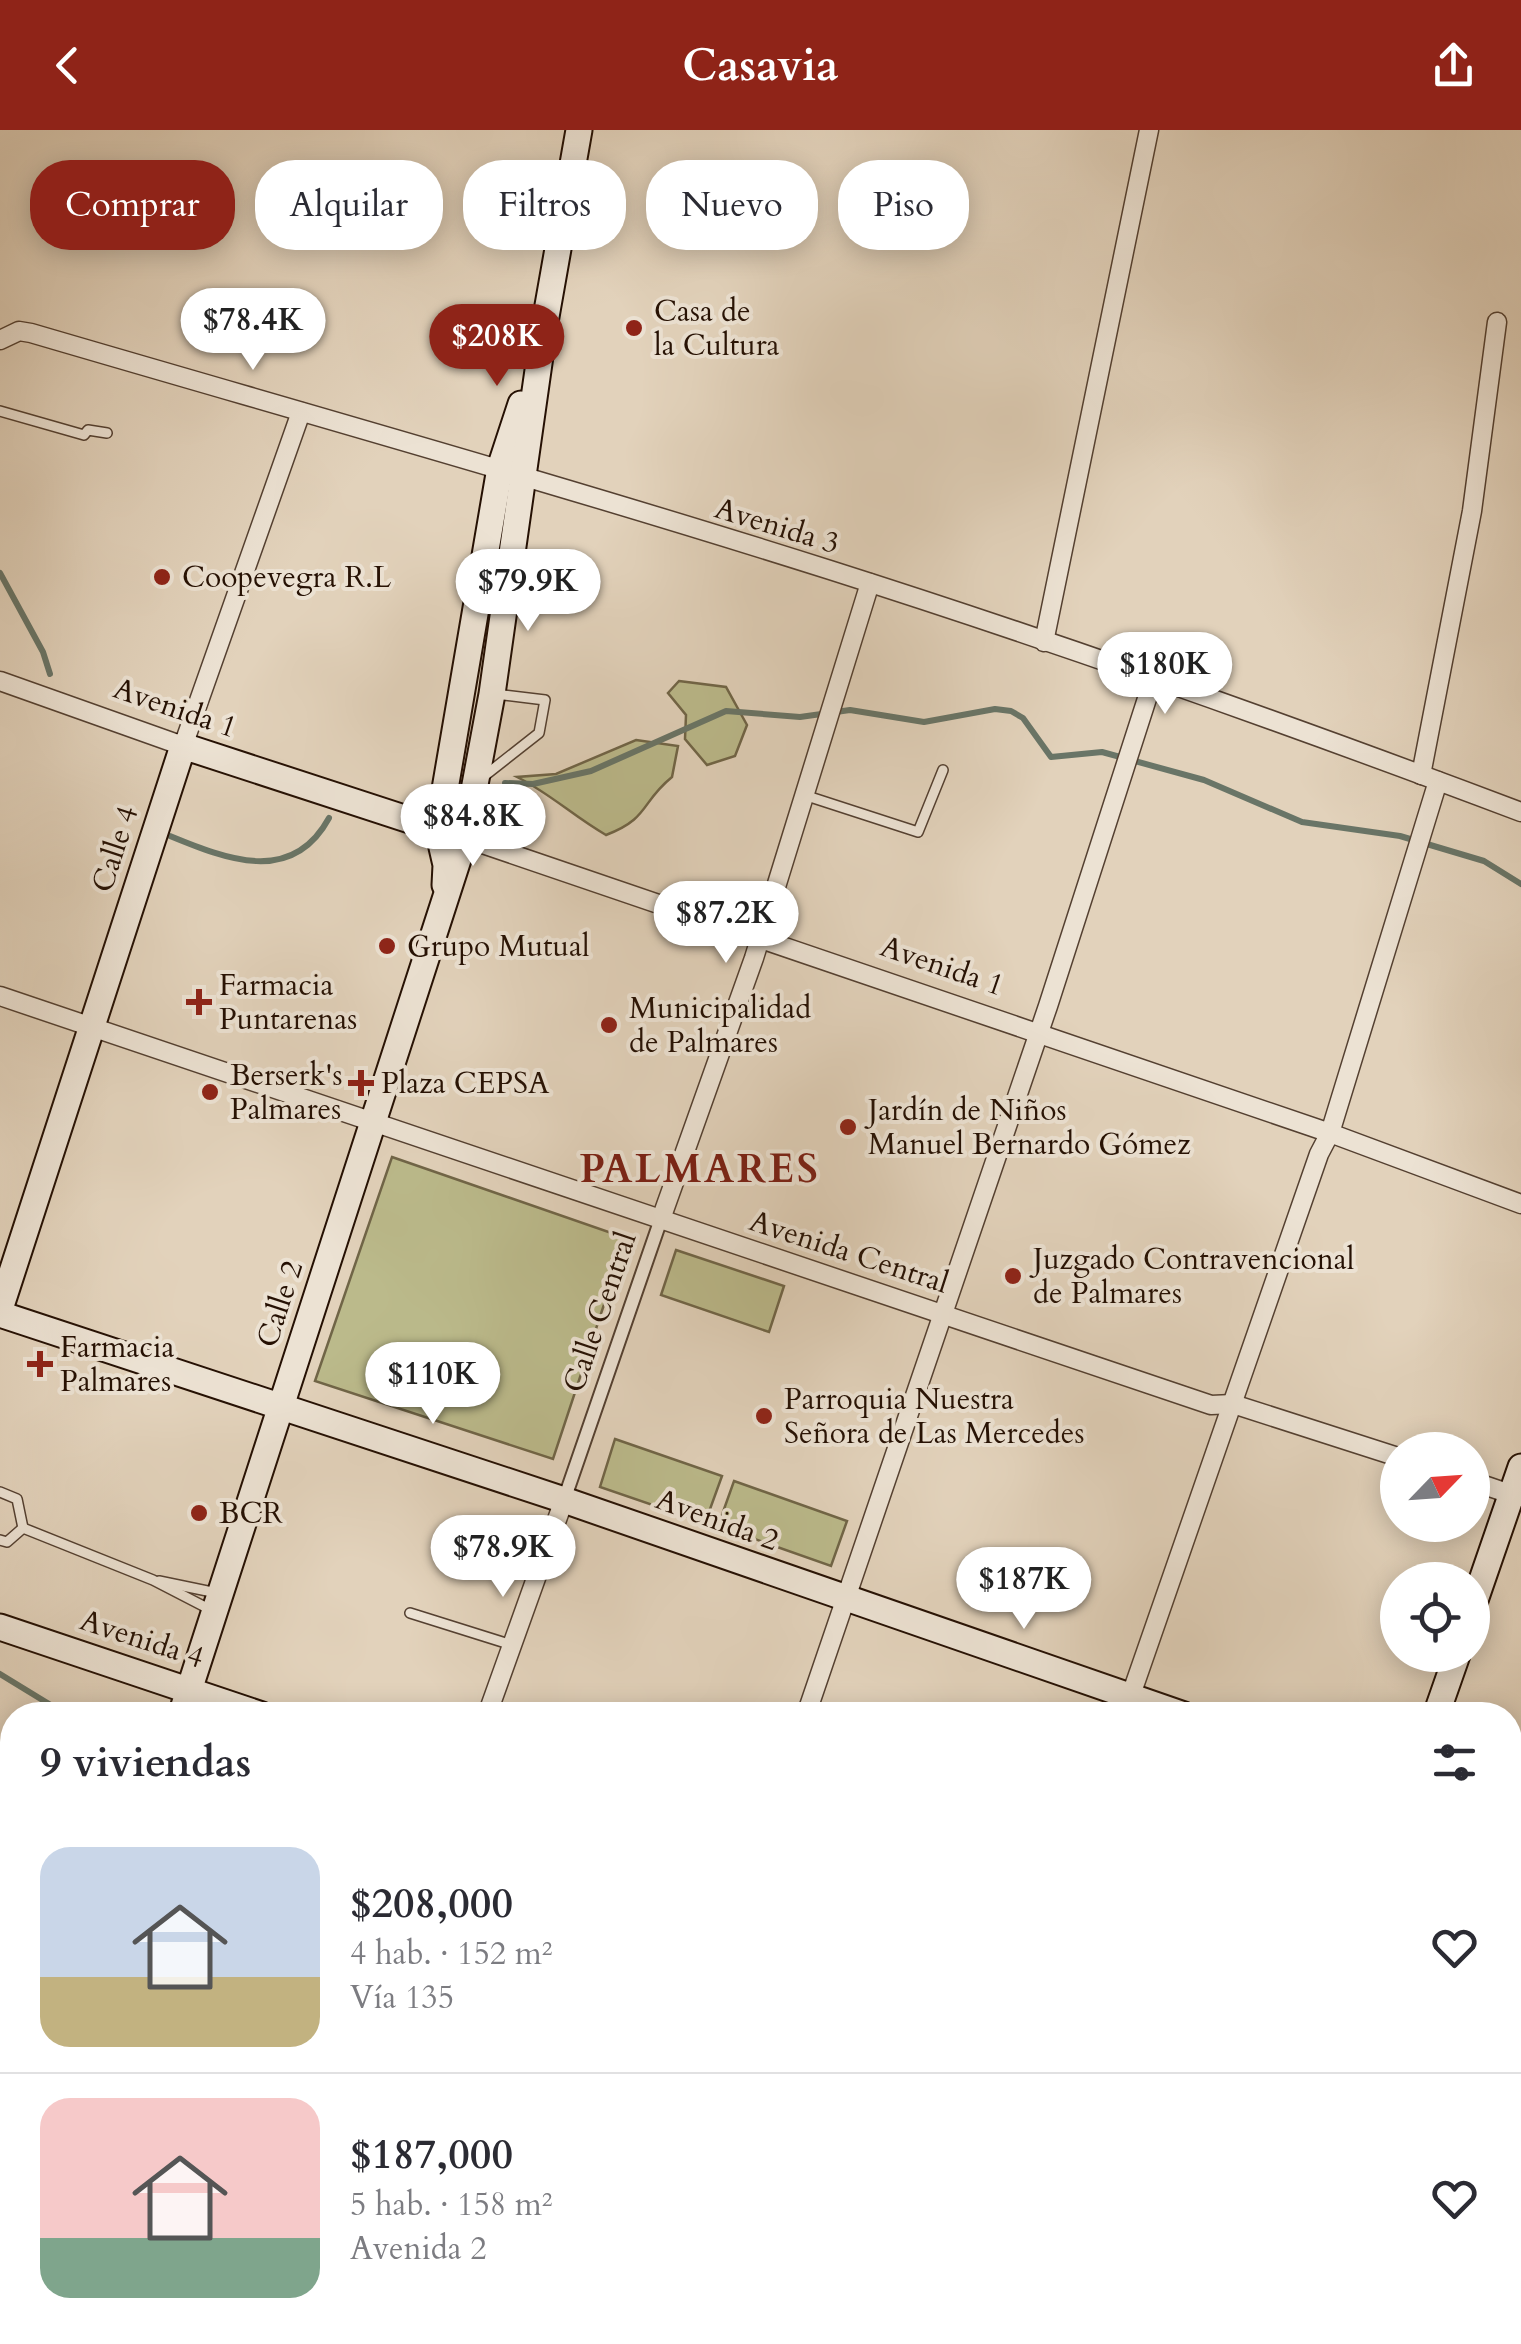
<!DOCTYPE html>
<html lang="es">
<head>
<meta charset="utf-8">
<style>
	:root { --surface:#fff; --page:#f2f2f3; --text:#2b2b33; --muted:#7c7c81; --line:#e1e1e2; --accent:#8f2418 }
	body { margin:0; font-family:Cardo,serif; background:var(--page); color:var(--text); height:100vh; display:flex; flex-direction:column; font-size:38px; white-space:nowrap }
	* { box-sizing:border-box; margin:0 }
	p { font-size:32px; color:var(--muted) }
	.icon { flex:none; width:55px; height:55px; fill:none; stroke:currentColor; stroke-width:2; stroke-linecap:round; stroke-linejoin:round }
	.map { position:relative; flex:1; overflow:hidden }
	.details { position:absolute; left:0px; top:1572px; width:1522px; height:642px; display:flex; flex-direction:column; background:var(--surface); border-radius:40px 40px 0 0; box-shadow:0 5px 25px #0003 }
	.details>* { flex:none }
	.banner { position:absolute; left:30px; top:30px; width:1000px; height:90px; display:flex; gap:20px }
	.needle { width:65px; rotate:65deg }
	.controls { position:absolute; left:1380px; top:1302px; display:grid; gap:20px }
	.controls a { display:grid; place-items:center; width:110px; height:110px; border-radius:50%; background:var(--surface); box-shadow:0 5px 25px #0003; font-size:50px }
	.price { position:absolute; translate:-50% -85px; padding:0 22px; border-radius:35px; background:#fff; color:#222; font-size:32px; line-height:65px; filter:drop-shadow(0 2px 5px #0008) }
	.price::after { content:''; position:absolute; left:50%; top:60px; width:30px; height:22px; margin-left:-15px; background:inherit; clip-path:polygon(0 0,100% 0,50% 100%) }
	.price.current { background:var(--accent); color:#fff }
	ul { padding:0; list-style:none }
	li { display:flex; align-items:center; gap:30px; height:250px; padding:0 40px }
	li+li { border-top:2px solid var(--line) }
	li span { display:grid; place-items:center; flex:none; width:280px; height:200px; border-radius:30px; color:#555 }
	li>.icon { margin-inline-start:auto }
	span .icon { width:120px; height:120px; fill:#fffc; stroke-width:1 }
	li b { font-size:42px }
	h2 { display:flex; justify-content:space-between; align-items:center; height:120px; padding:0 40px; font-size:42px }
	.pill { padding:0 35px; border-radius:40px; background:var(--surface); box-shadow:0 5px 25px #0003; font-size:35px; line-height:90px }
	.pill.current { background:var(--accent); color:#fff }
	header { display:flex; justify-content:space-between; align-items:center; height:130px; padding:0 40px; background:var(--accent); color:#fff; font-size:45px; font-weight:700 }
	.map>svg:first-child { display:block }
</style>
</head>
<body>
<header><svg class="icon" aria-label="back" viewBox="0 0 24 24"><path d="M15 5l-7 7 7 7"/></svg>Casavia<svg class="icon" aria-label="share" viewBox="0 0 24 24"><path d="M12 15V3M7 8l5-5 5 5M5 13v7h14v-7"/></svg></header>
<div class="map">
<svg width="1521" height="2214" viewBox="0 0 1521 2214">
	<rect width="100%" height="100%" fill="#e2d2bb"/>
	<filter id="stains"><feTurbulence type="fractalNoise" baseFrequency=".002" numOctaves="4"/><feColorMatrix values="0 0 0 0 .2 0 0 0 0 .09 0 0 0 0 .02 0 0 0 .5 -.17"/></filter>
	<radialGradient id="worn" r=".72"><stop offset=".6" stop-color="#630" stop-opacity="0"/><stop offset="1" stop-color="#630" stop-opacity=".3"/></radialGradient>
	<g fill="#bbba8b" stroke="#706547" stroke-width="2.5">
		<polygon points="679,551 726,557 747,595 735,626 707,635 685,609 686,585 668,563"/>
		<path d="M636 610 678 616 672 647C640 673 650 688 606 705 573 686 551 664 517 647L556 644Z"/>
		<polygon points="392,1027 626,1108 553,1329 315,1251"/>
		<polygon points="676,1120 784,1156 769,1202 661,1165"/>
		<polygon points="615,1309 722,1346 705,1393 600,1357"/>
		<polygon points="734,1351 847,1391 831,1436 718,1396"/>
		<polygon points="1510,1668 1521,1672 1521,2078 1510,2067"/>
	</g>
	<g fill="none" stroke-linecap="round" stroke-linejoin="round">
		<g stroke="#697567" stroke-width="6">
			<polyline points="0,443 43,522 50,544"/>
			<polyline points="505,653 533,654 591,641 726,581 800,587 850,580 924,592 995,579 1011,581 1023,588 1051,627 1102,622 1204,650 1302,692 1400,706 1484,731 1521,754"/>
			<path d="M170 706C226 729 292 756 329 688"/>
			<polyline points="0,1544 67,1585"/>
			<polyline points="1046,2202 1049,2214"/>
		</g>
		<g stroke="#544031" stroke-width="12">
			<g id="service">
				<polyline points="0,281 84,305 88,300 107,303"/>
				<polyline points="483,647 539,603 545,570 495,564"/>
				<polyline points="804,665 918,702 943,640"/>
				<polyline points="0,1362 17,1369 23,1398"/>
				<polyline points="23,1398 153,1450 213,1481"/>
				<polyline points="0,1410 7,1412 23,1398"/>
				<polyline points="159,1451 217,1463"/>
				<polyline points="410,1483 512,1515"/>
				<polyline points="1374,2214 1378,2202"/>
			</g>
		</g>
		<g stroke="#544031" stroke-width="16">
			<polyline id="pedestrian" points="564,1370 661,1089"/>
		</g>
		<g stroke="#544031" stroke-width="21">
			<g id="minor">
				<path d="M0 210 19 201 31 203C297 281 565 356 830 440 1063 514 1293 596 1521 682"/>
				<polyline points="1044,512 1149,0"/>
				<polyline points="0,551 183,616 301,282"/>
				<polyline points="1421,645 1472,381 1497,192"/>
				<polyline points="465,708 1330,1003 1521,1074"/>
				<polyline points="0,866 1211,1275 1233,1274 1398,1327"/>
				<polyline points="661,1089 754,828 870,453"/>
				<polyline points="1472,1351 1519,1367"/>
				<polyline points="487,1585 564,1370"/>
				<polyline points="806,1585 1048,876 1153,550"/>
				<polyline points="1124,1585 1319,1024 1330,1003 1438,651"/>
				<polyline points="1510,2097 1521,2110"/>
				<polyline points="0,2106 12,2070"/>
				<polyline points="276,2214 280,2202"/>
				<polyline points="695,2214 712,2202"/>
				<polyline points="1224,2214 1227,2202"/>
			</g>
		</g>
		<g stroke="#251003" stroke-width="29">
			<g id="secondary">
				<polyline points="445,755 446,735 438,700 500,338 521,274"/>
				<polyline points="0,1179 183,616 465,708"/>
				<polyline points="0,1184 564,1370 1184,1585"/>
				<polyline points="1472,1479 1521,1337"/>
				<polyline points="0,1497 262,1585"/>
				<polyline points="181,1585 465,708 492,564 544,198 579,0"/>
				<polyline points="1436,1585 1457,1525"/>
				<polyline points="0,1811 12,1815"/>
			</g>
		</g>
		<use href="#service" stroke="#ece2d3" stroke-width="9"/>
		<use href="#pedestrian" stroke="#ece2d3" stroke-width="12"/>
		<use href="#minor" stroke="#ece2d3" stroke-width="18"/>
		<use href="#secondary" stroke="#ece2d3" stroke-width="25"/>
	</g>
	<g fill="#8f2418" stroke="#ece2d3" stroke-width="4">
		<circle cx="634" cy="198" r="10"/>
		<circle cx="162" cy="447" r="10"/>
		<circle cx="387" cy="816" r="10"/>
		<path d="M194 857h10v10h10v10h-10v10h-10v-10h-10v-10h10z"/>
		<circle cx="609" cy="895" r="10"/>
		<path d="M356 938h10v10h10v10h-10v10h-10v-10h-10v-10h10z"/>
		<circle cx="210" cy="962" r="10"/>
		<circle cx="848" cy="997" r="10"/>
		<circle cx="1013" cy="1146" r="10"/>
		<path d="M35 1219h10v10h10v10h-10v10h-10v-10h-10v-10h10z"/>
		<circle cx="764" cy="1286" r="10"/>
		<circle cx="199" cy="1383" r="10"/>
	</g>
	<g text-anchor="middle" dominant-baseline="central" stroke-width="8" stroke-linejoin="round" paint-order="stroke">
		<g font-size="30" fill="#251003" stroke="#ece2d3" text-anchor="start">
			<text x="654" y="181">Casa de<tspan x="654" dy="34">la Cultura</tspan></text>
			<text x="182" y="447">Coopevegra R.L</text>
			<text x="407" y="816">Grupo Mutual</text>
			<text x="219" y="855">Farmacia<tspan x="219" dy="34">Puntarenas</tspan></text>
			<text x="629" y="878">Municipalidad<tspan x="629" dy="34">de Palmares</tspan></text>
			<text x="230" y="945">Berserk's<tspan x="230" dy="34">Palmares</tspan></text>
			<text x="381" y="953">Plaza CEPSA</text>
			<text x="868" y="980">Jardín de Niños<tspan x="868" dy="34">Manuel Bernardo Gómez</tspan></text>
			<text x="1033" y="1129">Juzgado Contravencional<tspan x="1033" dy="34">de Palmares</tspan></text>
			<text x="60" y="1217">Farmacia<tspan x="60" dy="34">Palmares</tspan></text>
			<text x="784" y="1269">Parroquia Nuestra<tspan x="784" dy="34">Señora de Las Mercedes</tspan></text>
			<text x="219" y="1383">BCR</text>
		</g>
		<g font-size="30" fill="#251003" stroke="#ece2d3">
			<text transform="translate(777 396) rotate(17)">Avenida 3</text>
			<text transform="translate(175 578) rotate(19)">Avenida 1</text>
			<text transform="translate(115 719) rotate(-72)">Calle 4</text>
			<text transform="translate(942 836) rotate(19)">Avenida 1</text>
			<text transform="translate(849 1122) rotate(18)">Avenida Central</text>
			<text transform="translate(280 1174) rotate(-72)">Calle 2</text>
			<text transform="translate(600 1182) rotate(-71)">Calle Central</text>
			<text transform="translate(717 1390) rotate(20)">Avenida 2</text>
			<text transform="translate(142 1509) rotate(18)">Avenida 4</text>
		</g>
		<g font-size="40" font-weight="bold" letter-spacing="2.5" fill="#7a1f14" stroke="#ece2d3">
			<text x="700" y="1039">PALMARES</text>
		</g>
	</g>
	<rect width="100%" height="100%" filter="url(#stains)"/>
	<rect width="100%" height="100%" fill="url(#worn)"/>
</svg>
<div class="controls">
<a><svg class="needle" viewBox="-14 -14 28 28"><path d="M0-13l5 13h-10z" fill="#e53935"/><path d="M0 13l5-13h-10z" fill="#7c7c81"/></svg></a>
<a><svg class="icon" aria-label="locate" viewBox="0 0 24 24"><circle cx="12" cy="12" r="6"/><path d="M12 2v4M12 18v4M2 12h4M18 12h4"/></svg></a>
</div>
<b class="price" style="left:253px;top:243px">$78.4K</b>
<b class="price current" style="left:497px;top:259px">$208K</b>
<b class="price" style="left:528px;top:504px">$79.9K</b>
<b class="price" style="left:1165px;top:587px">$180K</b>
<b class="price" style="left:473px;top:739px">$84.8K</b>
<b class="price" style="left:726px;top:836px">$87.2K</b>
<b class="price" style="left:433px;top:1297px">$110K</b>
<b class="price" style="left:503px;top:1470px">$78.9K</b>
<b class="price" style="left:1024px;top:1502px">$187K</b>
<div class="banner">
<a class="pill current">Comprar</a>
<a class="pill">Alquilar</a>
<a class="pill">Filtros</a>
<a class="pill">Nuevo</a>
<a class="pill">Piso</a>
</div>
<section class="details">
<h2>9 viviendas<svg class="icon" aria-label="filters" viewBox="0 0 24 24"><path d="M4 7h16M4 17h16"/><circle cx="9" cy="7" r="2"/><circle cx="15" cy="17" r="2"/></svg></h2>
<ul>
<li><span style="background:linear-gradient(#c9d6e8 65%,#c2b280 0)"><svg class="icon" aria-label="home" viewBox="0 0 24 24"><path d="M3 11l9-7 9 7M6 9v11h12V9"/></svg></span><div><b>$208,000</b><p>4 hab. · 152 m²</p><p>Vía 135</p></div><svg class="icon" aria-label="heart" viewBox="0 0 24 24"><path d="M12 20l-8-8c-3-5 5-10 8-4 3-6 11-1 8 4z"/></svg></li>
<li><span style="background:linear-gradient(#f6c9c9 70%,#7fa58c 0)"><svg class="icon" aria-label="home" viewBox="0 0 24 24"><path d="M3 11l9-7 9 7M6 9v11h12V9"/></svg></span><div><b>$187,000</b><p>5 hab. · 158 m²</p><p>Avenida 2</p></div><svg class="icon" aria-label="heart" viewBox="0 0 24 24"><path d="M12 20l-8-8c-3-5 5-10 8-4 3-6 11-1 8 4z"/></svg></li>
</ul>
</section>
</div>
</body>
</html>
